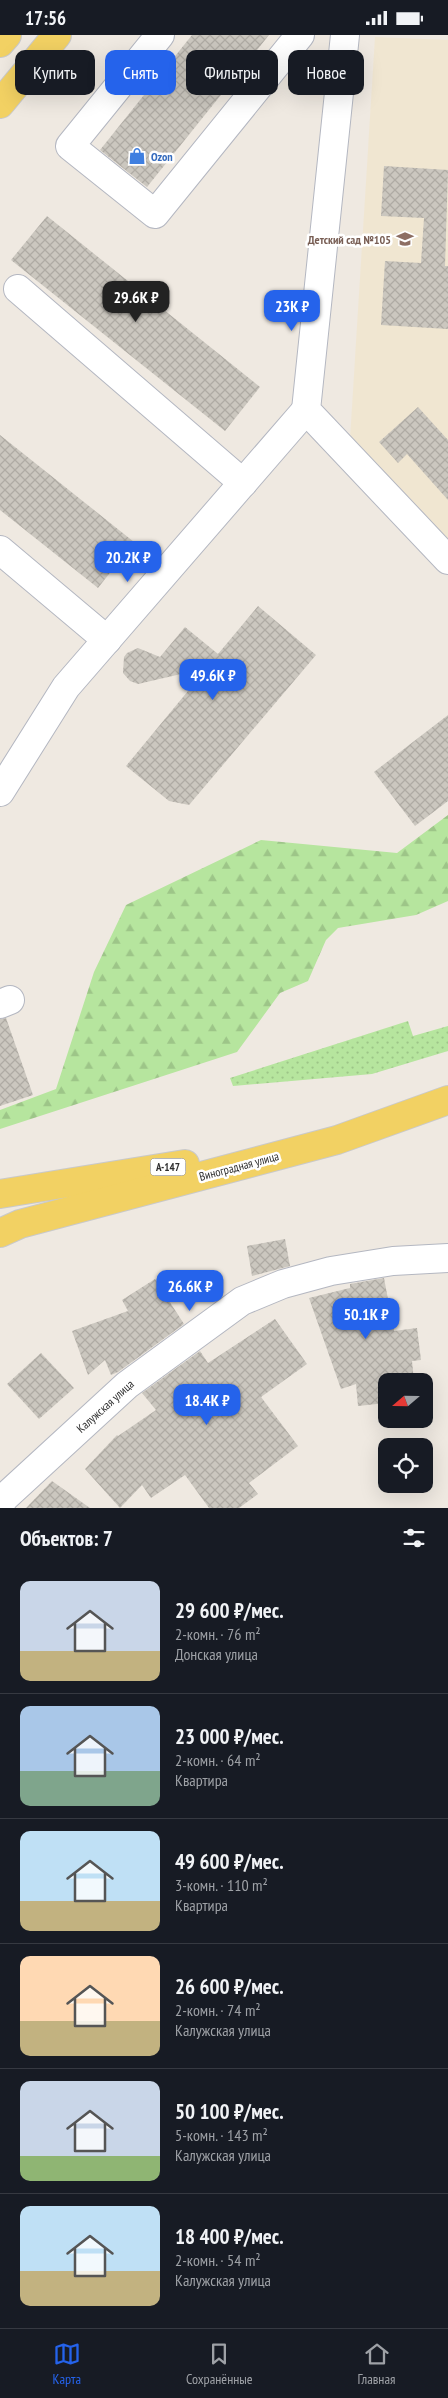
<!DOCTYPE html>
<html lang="ru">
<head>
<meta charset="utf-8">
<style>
	:root { --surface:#171b24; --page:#20242c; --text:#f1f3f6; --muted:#9ea1a6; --line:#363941; --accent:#2563eb }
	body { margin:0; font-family:"PT Sans Narrow",sans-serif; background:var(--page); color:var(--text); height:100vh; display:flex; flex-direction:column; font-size:19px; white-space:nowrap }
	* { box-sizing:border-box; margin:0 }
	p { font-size:16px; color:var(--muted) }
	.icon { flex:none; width:28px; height:28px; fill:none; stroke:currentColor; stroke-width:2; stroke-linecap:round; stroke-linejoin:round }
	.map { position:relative; height:1473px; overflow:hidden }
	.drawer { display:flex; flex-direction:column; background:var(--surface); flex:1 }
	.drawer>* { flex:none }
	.guide { position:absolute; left:15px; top:15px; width:419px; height:45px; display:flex; gap:10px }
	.needle { width:32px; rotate:250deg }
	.controls { position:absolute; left:378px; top:1338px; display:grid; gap:10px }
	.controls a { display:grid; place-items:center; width:55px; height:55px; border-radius:10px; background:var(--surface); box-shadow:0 5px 20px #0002; font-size:25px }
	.price { position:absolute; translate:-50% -42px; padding:0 11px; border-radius:10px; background:var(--accent); color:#fff; font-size:16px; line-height:32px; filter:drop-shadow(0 1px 2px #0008) }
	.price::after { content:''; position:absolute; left:50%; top:30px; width:15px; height:11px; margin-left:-8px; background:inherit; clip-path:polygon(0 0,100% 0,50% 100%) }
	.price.current { background:#222; color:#fff }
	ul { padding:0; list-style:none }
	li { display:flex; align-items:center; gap:15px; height:125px; padding:0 20px }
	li+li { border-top:1px solid var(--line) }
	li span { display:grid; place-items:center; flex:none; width:140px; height:100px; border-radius:10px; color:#555 }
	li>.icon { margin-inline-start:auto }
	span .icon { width:60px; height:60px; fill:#fffc; stroke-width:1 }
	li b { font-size:21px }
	h2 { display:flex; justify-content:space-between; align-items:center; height:60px; padding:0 20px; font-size:21px }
	.pill { padding:0 18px; border-radius:10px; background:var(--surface); box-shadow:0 5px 20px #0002; font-size:18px; line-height:45px }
	.pill.current { background:var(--accent); color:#fff }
	.status { display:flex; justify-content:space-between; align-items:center; height:35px; padding:0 25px; background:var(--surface); direction:ltr }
	.status svg { height:14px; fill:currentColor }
	.menu { display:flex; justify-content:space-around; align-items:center; height:70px; border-top:1px solid var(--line); background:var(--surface); font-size:14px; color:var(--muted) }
	.menu a { display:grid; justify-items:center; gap:2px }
	.menu .current { color:var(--accent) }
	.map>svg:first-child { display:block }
</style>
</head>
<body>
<div class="status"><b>17:56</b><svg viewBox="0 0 49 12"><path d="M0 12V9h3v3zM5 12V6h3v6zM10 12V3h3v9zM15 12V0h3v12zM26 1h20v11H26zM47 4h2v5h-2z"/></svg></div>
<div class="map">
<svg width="448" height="1473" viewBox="0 0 448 1473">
	<defs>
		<pattern id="grass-dots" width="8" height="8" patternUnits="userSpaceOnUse" patternTransform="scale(1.25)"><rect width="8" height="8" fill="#b6e59e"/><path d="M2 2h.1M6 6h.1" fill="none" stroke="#9dc588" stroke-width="1.8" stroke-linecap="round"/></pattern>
		<pattern id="forest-firs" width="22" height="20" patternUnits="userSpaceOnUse" patternTransform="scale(1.25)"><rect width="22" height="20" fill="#b6e59e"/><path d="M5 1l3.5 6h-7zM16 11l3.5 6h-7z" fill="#9dc588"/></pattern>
		<pattern id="building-cross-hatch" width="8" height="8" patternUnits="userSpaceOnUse" patternTransform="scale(1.25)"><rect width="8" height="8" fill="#cbc7bf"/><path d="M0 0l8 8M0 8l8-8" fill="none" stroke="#afaba4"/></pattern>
	</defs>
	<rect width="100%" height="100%" fill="#efe9e1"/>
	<polygon fill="#f0e6d1" points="375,2 448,5 448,511 350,404"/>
	<polygon fill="url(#grass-dots)" points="408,986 413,1001 448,991 448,1016 372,1039 233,1051 230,1043"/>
	<polygon fill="url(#forest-firs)" points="448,780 448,866 416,880 338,893 326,905 308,946 280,958 237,1017 0,1094 0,1075 56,1054 94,937 126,870 261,805 397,818"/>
	<g fill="url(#building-cross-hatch)">
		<polygon points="192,0 269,0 147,152 100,115"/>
		<polygon points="384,131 448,135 445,231 448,231 448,294 381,290 385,226 421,228 424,183 381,181"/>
		<polygon points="47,181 260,352 225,396 11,225"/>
		<polygon points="418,372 448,405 448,465 407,419 398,428 379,407"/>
		<polygon points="0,400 134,507 98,553 0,475"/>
		<polygon points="258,571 316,620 189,770 169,766 126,731 207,633 138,649 130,646 123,638 124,622 127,618 138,613 160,622 185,592 218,619"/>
		<polygon points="448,680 448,766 415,791 374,737"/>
		<polygon points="6,983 33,1060 0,1071 0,984"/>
		<polygon points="285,1204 290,1231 252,1241 247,1211"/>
		<polygon points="384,1243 394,1296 417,1293 421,1325 412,1326 414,1346 386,1346 386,1368 358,1371 356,1349 341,1354 309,1263 350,1253 350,1249"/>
		<polygon points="155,1244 184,1289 118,1337 111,1340 105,1325 88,1340 72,1296 128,1276 122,1265"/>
		<polygon points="275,1284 307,1329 261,1362 298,1411 249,1448 258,1459 239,1473 209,1473 185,1440 151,1463 142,1450 120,1473 85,1434 117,1400 118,1401 156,1375 142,1358 200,1316 208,1328"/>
		<polygon points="41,1318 74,1353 39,1384 7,1349"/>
		<polygon points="52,1446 90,1473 26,1473"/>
	</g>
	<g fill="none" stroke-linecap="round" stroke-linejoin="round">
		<g stroke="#b4b7c1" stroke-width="30">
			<g id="minor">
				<polyline points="160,0 70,111 155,179 300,0"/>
				<polyline points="345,0 306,375 448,525"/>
				<polyline points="18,254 243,448"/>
				<polyline points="0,515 107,605"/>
				<polyline points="0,757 66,652 306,375"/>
				<polyline points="0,969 10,965"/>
				<polyline points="0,1470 4,1463 127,1350 242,1266 283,1249 331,1236 393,1226 448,1223"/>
			</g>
		</g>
		<g stroke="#c9c9c9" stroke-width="30">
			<g id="major">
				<polyline points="0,8 7,0"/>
				<polyline points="0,69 57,0"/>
				<polyline points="0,1159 185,1129"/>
				<polyline points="0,1198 20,1189 337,1105 448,1065"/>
			</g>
		</g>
		<use href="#minor" stroke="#fff" stroke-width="28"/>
		<use href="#major" stroke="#f2d163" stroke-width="28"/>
	</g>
	<defs>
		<g id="shop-bare" transform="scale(1.35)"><path d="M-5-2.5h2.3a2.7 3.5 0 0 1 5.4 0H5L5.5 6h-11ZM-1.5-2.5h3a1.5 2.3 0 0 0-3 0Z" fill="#3f7fe0" stroke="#fff" stroke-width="2.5" paint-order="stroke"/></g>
		<g id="school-bare" transform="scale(1.35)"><path d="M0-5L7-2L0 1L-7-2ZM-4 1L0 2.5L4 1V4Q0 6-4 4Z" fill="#8d6e63" stroke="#fff" stroke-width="2.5" paint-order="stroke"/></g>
	</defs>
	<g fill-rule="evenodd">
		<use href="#shop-bare" x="137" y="121"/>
		<use href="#school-bare" x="405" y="204"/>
	</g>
	<g text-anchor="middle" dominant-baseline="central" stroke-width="5" stroke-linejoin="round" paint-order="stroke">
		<rect fill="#fff" stroke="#6d6d6d" stroke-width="1" x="150.5" y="1123.5" width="35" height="17" rx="4"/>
		<g font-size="11" font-weight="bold" fill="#2e2e2e">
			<text x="168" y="1132">А-147</text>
		</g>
		<g font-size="12" font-weight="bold" fill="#366cbe" stroke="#fff" text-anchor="start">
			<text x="151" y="121">Ozon</text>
		</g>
		<g font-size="12" font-weight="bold" fill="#785e54" stroke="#fff" text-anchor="end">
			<text x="391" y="204">Детский сад №105</text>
		</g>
		<g font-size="12" fill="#2e2e2e" stroke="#fff">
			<text transform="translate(239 1131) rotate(-15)">Виноградная улица</text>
			<text transform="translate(105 1371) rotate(-42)">Калужская улица</text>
		</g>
	</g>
</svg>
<div class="controls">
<a><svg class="needle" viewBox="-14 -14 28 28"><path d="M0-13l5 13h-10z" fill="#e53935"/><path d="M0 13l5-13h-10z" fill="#9ea1a6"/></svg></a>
<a><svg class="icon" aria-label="locate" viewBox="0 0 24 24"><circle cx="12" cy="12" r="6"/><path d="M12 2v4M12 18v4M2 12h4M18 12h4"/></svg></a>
</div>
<b class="price current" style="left:136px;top:288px">29.6K ₽</b>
<b class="price" style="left:292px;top:297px">23K ₽</b>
<b class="price" style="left:128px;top:548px">20.2K ₽</b>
<b class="price" style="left:213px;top:666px">49.6K ₽</b>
<b class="price" style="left:190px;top:1277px">26.6K ₽</b>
<b class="price" style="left:366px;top:1305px">50.1K ₽</b>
<b class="price" style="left:207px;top:1391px">18.4K ₽</b>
<div class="guide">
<a class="pill">Купить</a>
<a class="pill current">Снять</a>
<a class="pill">Фильтры</a>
<a class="pill">Новое</a>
</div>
</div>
<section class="drawer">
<h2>Объектов: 7<svg class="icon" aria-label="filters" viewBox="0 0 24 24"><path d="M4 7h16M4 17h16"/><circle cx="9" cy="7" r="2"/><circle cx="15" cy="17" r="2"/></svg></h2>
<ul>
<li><span style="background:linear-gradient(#c9d6e8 70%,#c2b280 0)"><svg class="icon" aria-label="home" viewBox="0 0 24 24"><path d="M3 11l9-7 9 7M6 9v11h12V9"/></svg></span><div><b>29 600 ₽/мес.</b><p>2-комн. · 76 m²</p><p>Донская улица</p></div></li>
<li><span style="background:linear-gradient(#a9c7e8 65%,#7fa58c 0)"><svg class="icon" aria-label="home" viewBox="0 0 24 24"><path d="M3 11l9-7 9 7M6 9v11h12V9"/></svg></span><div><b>23 000 ₽/мес.</b><p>2-комн. · 64 m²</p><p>Квартира</p></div></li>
<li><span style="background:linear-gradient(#bfe0f5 70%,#c2b280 0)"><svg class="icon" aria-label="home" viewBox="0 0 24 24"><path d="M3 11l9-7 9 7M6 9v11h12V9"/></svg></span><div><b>49 600 ₽/мес.</b><p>3-комн. · 110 m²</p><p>Квартира</p></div></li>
<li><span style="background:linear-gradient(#ffd9b3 65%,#c2b280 0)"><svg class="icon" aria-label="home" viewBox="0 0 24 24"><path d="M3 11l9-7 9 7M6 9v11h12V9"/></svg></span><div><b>26 600 ₽/мес.</b><p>2-комн. · 74 m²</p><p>Калужская улица</p></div></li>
<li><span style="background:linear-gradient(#c9d6e8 75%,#8fb573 0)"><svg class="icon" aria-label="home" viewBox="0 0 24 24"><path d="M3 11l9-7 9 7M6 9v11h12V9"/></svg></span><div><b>50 100 ₽/мес.</b><p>5-комн. · 143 m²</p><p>Калужская улица</p></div></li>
<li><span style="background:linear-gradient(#bfe0f5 65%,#c2b280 0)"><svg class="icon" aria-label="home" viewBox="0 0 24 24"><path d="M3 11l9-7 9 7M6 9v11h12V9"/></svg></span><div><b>18 400 ₽/мес.</b><p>2-комн. · 54 m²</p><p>Калужская улица</p></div></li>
</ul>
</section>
<nav class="menu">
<a class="current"><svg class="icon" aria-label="map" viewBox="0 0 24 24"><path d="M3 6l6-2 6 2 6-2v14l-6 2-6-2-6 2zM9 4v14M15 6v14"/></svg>Карта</a>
<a><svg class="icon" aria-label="saved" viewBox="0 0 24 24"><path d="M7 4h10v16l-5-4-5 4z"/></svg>Сохранённые</a>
<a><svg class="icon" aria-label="home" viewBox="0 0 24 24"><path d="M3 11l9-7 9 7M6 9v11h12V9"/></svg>Главная</a>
</nav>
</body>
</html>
